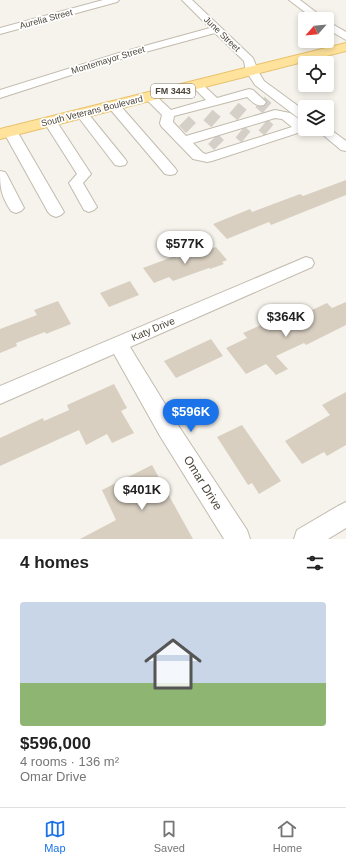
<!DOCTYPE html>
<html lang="en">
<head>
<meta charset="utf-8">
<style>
	:root { --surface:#fff; --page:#f6f6f6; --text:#222; --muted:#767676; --line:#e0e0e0; --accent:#1a73e8 }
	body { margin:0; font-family:Arial,sans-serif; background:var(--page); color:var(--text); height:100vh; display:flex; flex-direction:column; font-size:15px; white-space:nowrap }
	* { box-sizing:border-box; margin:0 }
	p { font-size:13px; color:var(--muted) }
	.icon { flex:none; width:22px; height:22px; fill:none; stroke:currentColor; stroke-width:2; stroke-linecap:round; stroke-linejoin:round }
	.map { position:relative; height:539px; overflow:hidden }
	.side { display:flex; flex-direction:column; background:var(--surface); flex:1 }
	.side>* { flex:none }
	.needle { width:26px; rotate:243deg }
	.buttons { position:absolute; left:298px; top:12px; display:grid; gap:8px }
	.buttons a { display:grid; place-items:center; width:36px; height:36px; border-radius:4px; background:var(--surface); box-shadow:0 2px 6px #0003; font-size:20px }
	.price { position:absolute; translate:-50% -34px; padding:0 9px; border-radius:14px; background:#fff; color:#222; font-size:13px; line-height:26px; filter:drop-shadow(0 1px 2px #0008) }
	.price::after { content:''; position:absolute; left:50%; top:24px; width:12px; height:9px; margin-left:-6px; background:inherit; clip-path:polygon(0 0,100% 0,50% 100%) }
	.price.selected { background:var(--accent); color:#fff }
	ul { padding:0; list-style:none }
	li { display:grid; align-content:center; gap:8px; height:212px; padding:0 20px }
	li span { display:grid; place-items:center; height:124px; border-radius:4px; color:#555 }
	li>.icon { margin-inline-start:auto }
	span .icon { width:72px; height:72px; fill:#fffc; stroke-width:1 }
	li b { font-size:17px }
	h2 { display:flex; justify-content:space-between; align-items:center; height:48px; padding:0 20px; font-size:17px }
	.dock { display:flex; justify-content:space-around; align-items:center; height:56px; border-top:1px solid var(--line); background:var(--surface); font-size:11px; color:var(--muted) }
	.dock a { display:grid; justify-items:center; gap:2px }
	.dock .selected { color:var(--accent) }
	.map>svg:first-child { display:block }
</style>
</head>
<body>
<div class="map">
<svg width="346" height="539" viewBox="0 0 346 539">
	<rect width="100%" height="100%" fill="#f6f3ec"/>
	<g fill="#d8cfc1">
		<polygon points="346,180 346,195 271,225 269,222 227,239 213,224 250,209 252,212 300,194 303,196"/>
		<polygon points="216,247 227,260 222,262 224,264 210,269 209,268 173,281 169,277 154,283 143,268 175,256 177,258 198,250 200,253"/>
		<polygon points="130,281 139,295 109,307 100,293"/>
		<polygon points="58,301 71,324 46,334 45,332 16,343 17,346 0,353 0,329 37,315 34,310"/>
		<polygon points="346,302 346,325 306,345 304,343 276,356 288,369 276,375 266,364 246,374 226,348 247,338 243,333 272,320 278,326 327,303 332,308"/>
		<polygon points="211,339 223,356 176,378 164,361"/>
		<polygon points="114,384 127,408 121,411 134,433 112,443 107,434 86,445 79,430 0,466 0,438 43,418 44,421 69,410 67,405"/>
		<polygon points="346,392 346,445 327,456 324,452 302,464 285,441 330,415 322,405"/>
		<polygon points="242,425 281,481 259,494 252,483 248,485 217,437"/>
		<polygon points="152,465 193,539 80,539 116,520 102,490"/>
	</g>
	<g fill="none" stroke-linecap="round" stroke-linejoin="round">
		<g stroke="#d4d0c8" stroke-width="14" stroke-dasharray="14 6" stroke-linecap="butt">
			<polyline points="260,102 267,108"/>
			<polyline points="234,108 242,115"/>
			<polyline points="208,115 216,122"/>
			<polyline points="184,121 191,128"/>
			<polyline points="263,125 269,130"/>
			<polyline points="240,132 246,137"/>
			<polyline points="213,139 219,145"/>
		</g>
		<g stroke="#c2bbae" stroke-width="2">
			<g id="minor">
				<polygon points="103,0 119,0 117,2 0,34 0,28"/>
				<polygon points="182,0 192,0 253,58 258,71 264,81 305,111 305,121 301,120 255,85 246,71 244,61 215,33 127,57 0,98 0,90 119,53 210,28"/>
				<polygon points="289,0 300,0 325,19 314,19"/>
				<polygon points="327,21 346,32 346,40 327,29"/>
				<path d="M197 81 201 83 217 98 249 89 253 90 266 102 264 105C256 107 253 102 247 97L174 116 173 122 186 136 275 110 290 113 305 123V129H310L212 161 207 162 193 159 161 126 160 123 162 115 144 97 146 94H154L171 110 206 100 191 85 193 83ZM275 118 282 119 292 127 206 154 203 153 193 143Z"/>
				<polygon points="114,102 118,103 175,168 177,171 175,174 170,175 165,174 110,109 108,106 110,103"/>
				<polygon points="82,110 86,111 125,159 127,162 125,165 120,166 115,165 76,114 78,111"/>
				<polygon points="50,118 55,119 91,174 83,183 97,207 94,210 89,212 84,210 69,183 77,174 44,122 45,119"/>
				<polygon points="10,127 15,128 17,131 64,212 61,215 56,217 51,215 48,212 3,131 5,128"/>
				<polygon points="327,127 346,141 346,151 341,150 316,129 327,129"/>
				<path d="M0 171 5 172 7 175 24 208 21 211 16 213 11 211C1 196 0 188 0 171Z"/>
				<polygon points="306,257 312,259 314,263 312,267 130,347 176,422 247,530 250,539 224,539 160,436 114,354 0,404 0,386"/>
				<polygon points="346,502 346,528 328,539 294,539 297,530 338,506"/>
			</g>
		</g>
		<g stroke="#e6c16a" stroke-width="2">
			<polygon id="major" points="346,43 346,51 0,139 0,129"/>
		</g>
		<use href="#minor" fill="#fff" fill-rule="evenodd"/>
		<use href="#major" fill="#ffe39c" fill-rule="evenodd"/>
	</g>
	<g text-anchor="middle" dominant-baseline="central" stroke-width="3.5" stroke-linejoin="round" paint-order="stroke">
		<g font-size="9" fill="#4b4439" stroke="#fff">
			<text transform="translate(46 19) rotate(-15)">Aurelia Street</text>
			<text transform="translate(222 34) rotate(44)">June Street</text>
			<text transform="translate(108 60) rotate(-17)">Montemayor Street</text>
			<text transform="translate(92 111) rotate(-14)">South Veterans Boulevard</text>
		</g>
		<rect fill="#fff" stroke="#817c74" stroke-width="1" x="151" y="84" width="44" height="14" rx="3"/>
		<g font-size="9" font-weight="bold" fill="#4b4439">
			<text x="173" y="91">FM 3443</text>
		</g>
		<g font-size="10" fill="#4b4439" stroke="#fff">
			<text transform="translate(153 329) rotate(-23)">Katy Drive</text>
		</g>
		<g font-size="12" fill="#4b4439" stroke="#fff">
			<text transform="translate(203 483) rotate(58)">Omar Drive</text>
		</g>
	</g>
</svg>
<div class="buttons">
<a><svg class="needle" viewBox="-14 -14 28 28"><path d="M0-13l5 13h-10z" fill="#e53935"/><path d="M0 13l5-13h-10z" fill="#767676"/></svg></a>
<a><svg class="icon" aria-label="locate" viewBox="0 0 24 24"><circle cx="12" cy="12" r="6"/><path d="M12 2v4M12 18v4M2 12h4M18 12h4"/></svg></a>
<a><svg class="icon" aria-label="layers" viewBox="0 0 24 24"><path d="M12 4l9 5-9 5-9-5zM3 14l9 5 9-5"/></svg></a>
</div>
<b class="price" style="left:185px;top:265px">$577K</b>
<b class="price" style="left:286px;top:338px">$364K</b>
<b class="price selected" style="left:191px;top:433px">$596K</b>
<b class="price" style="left:142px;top:511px">$401K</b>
</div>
<section class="side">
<h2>4 homes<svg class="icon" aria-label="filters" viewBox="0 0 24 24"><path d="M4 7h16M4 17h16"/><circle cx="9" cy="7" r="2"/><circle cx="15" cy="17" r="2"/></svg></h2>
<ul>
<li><span style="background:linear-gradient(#c9d6e8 65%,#8fb573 0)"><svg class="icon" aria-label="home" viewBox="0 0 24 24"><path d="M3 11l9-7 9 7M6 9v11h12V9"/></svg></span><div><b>$596,000</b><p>4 rooms · 136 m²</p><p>Omar Drive</p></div></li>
</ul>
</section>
<nav class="dock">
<a class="selected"><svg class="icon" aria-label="map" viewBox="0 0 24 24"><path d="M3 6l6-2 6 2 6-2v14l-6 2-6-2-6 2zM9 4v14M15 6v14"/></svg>Map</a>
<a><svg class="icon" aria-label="saved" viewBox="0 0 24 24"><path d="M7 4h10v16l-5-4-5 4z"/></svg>Saved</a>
<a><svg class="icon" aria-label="home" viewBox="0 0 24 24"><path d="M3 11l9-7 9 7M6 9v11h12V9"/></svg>Home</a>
</nav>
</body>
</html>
